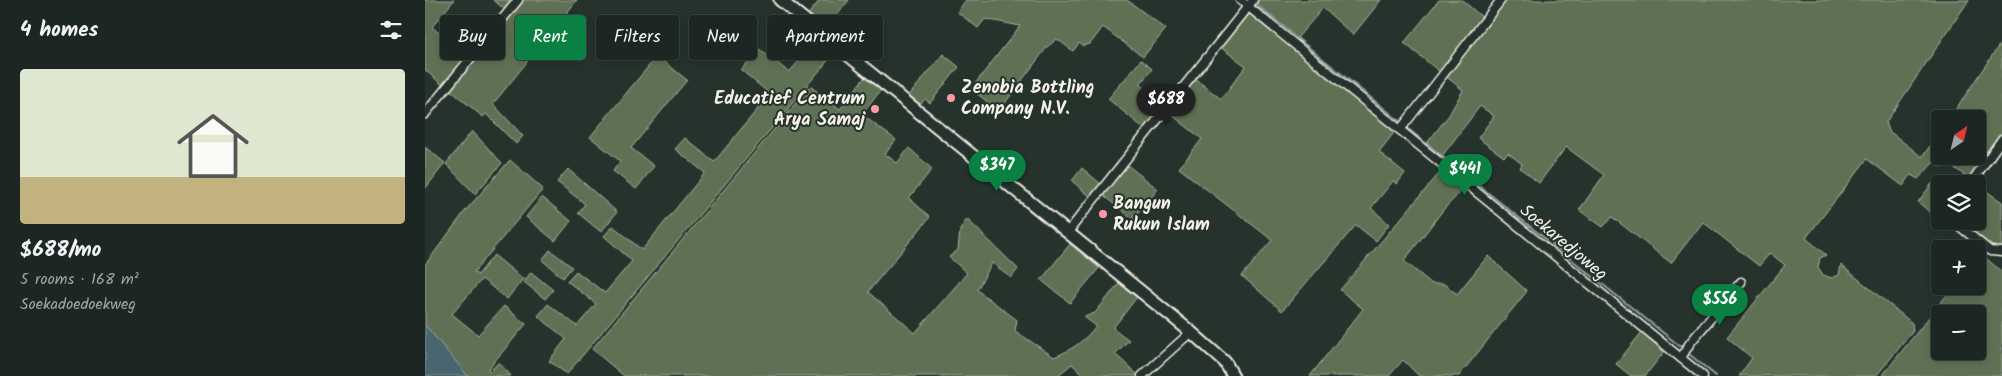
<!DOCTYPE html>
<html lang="en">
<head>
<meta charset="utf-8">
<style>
	:root { --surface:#1c2622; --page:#252e2a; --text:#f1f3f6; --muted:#a0a5a5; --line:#3a4340; --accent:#0b8043 }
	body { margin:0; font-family:Kalam,sans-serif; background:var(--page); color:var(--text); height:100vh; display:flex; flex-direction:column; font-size:19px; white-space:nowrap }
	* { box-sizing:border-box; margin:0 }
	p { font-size:16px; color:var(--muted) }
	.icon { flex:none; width:28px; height:28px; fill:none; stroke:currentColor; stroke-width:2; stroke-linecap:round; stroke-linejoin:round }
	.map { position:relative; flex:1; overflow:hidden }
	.panel { display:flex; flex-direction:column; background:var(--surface); width:425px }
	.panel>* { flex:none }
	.hud { position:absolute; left:15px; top:15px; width:475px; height:45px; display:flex; gap:10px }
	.needle { width:32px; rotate:35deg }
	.controls { position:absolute; left:1506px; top:110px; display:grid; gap:10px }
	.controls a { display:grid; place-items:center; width:55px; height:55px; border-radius:5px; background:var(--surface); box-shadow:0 2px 8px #0003,0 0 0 1px var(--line); font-size:25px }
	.price { position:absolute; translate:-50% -42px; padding:0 11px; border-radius:18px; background:var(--accent); color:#fff; font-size:16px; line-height:32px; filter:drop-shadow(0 1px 2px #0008) }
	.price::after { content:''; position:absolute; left:50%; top:30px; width:15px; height:11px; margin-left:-8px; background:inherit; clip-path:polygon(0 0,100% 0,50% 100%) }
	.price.current { background:#222; color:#fff }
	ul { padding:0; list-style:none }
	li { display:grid; align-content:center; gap:10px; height:265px; padding:0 20px }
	li span { display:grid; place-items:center; height:155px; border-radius:5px; color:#555 }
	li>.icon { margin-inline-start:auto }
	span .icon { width:90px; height:90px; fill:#fffc; stroke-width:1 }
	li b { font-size:21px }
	h2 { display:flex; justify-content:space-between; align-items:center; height:60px; padding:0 20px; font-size:21px }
	.pill { padding:0 18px; border-radius:5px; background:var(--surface); box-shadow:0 2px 8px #0003,0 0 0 1px var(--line); font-size:18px; line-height:45px }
	.pill.current { background:var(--accent); color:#fff }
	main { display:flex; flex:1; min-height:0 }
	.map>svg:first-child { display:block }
</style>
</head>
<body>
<main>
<section class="panel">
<h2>4 homes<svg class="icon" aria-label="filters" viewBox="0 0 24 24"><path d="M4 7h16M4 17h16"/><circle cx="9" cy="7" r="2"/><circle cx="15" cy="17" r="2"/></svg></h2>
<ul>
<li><span style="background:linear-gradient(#dfe7d0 70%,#c2b280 0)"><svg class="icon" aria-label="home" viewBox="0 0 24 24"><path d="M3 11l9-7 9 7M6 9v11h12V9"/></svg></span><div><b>$688/mo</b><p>5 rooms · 168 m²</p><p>Soekadoedoekweg</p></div></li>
</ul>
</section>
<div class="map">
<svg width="1577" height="376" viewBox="0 0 1577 376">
	<rect width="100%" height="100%" fill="#26332d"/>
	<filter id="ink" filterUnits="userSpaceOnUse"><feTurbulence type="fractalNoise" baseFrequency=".02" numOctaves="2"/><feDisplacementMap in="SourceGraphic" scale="10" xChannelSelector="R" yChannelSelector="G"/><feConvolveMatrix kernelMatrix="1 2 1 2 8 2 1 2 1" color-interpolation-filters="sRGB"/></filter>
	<g filter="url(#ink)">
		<g fill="#5e7154" stroke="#a9b19e" fill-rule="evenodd">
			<polygon points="0,0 29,0 7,27 44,58 20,87 0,70"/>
			<polygon points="68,0 91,0 82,11"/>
			<polygon points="95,0 152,0 68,104 98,136 91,144 61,114 58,117 24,89"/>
			<polygon points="395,0 424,0 400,31 381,17"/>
			<polygon points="541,0 702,0 741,29 718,57 678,27 665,44 658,46 654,43 648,51 632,39 622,47 574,111 546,89 595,26 560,19 553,28 532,12"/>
			<polygon points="831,0 956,0 928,35 898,8 872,38 829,3"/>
			<polygon points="1014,0 1037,0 1058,18 1015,72 979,43"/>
			<polygon points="1079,0 1544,0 1461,122 1464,131 1497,157 1515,132 1515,156 1552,156 1552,119 1524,119 1577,41 1577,135 1546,180 1521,162 1516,167 1509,162 1493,179 1486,175 1478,186 1442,159 1381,238 1401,255 1395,258 1393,267 1398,275 1407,278 1414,275 1416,265 1487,323 1488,331 1451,376 1314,376 1327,358 1302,337 1360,265 1345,253 1334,266 1278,222 1246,263 1187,217 1178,227 1154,210 1179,175 1141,147 1114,183 1095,168 1097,164 1083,153 1079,157 1053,138 1069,116 1055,106 1017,156 1002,143 1024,115 1038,90 1019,75"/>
			<polygon points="363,14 410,49 410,52 142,374 124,361 141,339 113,316 123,304 152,326 171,304 142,281 151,271 180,293 207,261 179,236 188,226 217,250 280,173 250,149 260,138 289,162 345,94 316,70 334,49 364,72 375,60 345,35"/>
			<polygon points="821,14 828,14 971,130 954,152 980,173 972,184 968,181 946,208 964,224 951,241 931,225 857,311 817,276 847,240 754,168 777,139 742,111 769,78 796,99 821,66 795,47"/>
			<polygon points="518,54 534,67 505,103 500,99 493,107 482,98"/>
			<polygon points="232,56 262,80 206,148 229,166 211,189 188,171 195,161 165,137"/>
			<polygon points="716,60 727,69 715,84 742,105 721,130 683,99"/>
			<path d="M442 74 458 87 437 115 471 140 460 154 472 163 484 148 507 169 484 198 505 217 443 292 490 333 542 273 524 257 533 250 535 230 542 219 593 269 586 278 567 263 552 290 592 320 590 331 629 357C647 350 659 341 671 326L659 317 670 313 694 283 712 297 688 328 704 340 690 354 714 376H659L647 364 632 376H199L167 349 385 86 415 109Z"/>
			<polygon points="47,131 77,163 50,194 21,164"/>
			<polygon points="0,147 20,163 0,189"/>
			<polygon points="85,160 118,189 49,272 53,275 69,255 98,279 82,299 57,279 27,314 53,335 79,306 101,324 63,369 65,371 74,362 86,376 43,376 0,325 0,265 41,210"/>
			<polygon points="701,164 733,189 708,219 676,194"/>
			<polygon points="657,168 677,185 667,198 647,181"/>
			<polygon points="143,169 192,212 176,232 153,213 160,204 132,182"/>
			<polygon points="1018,169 1040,187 1018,210 979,261 1007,284 1019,284 1032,294 1063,256 1102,291 1034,376 994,376 978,360 964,376 885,376 938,309 915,290"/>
			<polygon points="1512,177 1520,184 1515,184 1515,221 1493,202"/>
			<polygon points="1553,185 1577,202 1577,249 1571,251 1531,221 1552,221"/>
			<polygon points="117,197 146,221 130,241 101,217"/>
			<polygon points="645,244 674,268 645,303 616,280"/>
			<polygon points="125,250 147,267 138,278 117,260"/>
			<path d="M1555 253 1577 272V376H1457L1529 286H1552L1553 256ZM1515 314H1552V351H1515Z"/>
			<polygon points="106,272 128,290 120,299 99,282"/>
			<polygon points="1217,332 1239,352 1220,376 1206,376 1191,364"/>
		</g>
		<polygon fill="#49666f" stroke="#8d9e9f" points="0,325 43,376 0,376"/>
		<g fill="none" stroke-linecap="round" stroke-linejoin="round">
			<g stroke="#8d9e9f" stroke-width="2">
				<polyline points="833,6 865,32"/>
				<polyline points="872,38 977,123"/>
				<polyline points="982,128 1122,240"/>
				<polyline points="1127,244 1256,347"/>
				<polyline points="1264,354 1291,376"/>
			</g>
			<g stroke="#f4f1e8" stroke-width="11">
				<g id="minor">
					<polyline points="815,0 1278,376"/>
					<polyline points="0,114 93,0"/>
					<polyline points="975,130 1076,0"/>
					<polyline points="1545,184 1577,139"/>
					<polyline points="1528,221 1565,251 1577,252"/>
					<polyline points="642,233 828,0"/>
					<polyline points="1256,358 1265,343 1316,282"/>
					<polyline points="717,376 766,332"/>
				</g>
			</g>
			<g stroke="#f4f1e8" stroke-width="15">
				<polyline id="secondary" points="355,0 766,332 800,362 808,376"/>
			</g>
			<use href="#minor" stroke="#26332d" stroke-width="8"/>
			<use href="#secondary" stroke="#26332d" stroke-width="11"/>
		</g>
	</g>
	<g fill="#ff9aa2" stroke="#26332d" stroke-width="2">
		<circle cx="526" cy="98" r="5"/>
		<circle cx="450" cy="109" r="5"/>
		<circle cx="678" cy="214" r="5"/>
	</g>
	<g text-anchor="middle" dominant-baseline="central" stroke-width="4" stroke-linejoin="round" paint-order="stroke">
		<g font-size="18" font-weight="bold" fill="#f4f1e8" stroke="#26332d" text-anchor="start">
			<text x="536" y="88">Zenobia Bottling<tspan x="536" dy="21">Company N.V.</tspan></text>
			<text x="440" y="99" text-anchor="end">Educatief Centrum<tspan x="440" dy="21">Arya Samaj</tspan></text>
			<text x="688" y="204">Bangun<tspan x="688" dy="21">Rukun Islam</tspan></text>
		</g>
		<g font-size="18" fill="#f4f1e8" stroke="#26332d">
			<text transform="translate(1138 243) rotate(40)">Soekaredjoweg</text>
		</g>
	</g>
</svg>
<div class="controls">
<a><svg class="needle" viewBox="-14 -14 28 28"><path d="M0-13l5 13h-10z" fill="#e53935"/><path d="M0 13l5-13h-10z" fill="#a0a5a5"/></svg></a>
<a><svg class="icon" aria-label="layers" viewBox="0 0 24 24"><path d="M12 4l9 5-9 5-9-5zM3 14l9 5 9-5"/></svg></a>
<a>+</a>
<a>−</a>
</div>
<b class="price current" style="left:741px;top:126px">$688</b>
<b class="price" style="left:572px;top:192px">$347</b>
<b class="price" style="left:1040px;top:196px">$441</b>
<b class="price" style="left:1295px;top:326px">$556</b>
<div class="hud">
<a class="pill">Buy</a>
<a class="pill current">Rent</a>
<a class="pill">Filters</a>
<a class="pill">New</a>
<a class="pill">Apartment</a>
</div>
</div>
</main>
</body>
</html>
